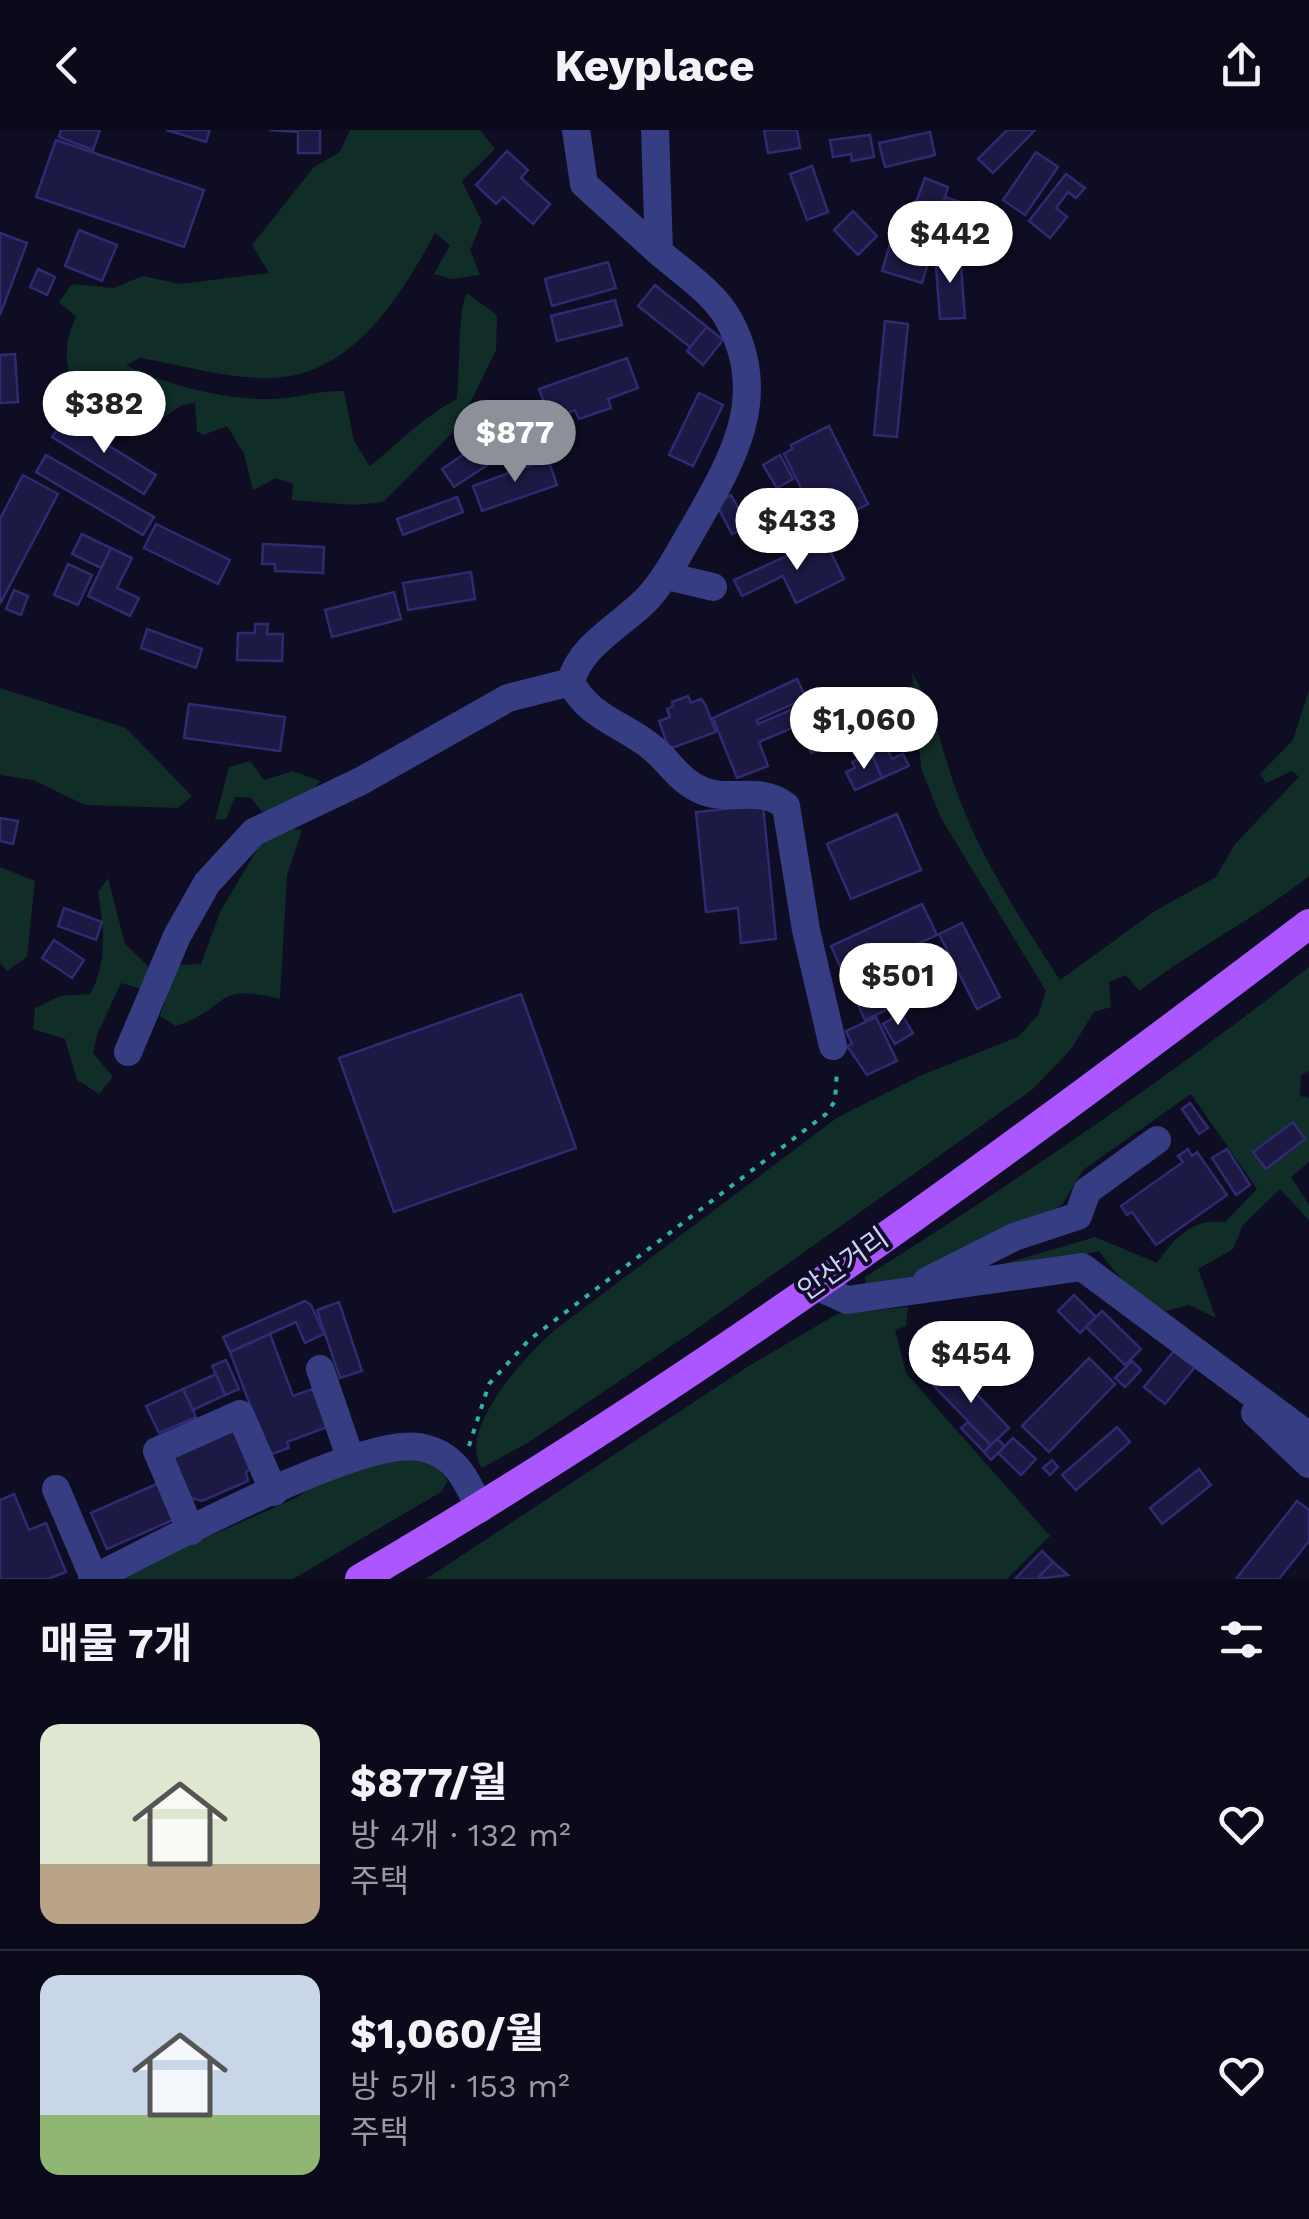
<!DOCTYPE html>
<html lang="ko">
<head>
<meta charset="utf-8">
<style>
	:root { --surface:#0a0a1a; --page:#131323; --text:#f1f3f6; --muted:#999aa2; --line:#2a2b39; --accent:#8c9099 }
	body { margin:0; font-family:"Work Sans","Noto Sans KR",sans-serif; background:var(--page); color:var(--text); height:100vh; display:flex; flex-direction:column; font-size:38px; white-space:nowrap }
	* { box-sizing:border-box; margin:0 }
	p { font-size:32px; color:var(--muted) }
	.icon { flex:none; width:55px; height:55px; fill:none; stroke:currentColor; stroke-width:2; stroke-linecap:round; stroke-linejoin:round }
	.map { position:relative; height:1449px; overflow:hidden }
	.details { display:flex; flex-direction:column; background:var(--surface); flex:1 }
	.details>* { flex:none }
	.price { position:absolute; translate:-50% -85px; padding:0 22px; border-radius:35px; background:#fff; color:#222; font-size:32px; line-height:65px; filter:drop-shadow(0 2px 5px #0008) }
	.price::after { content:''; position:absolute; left:50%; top:60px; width:30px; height:22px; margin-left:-15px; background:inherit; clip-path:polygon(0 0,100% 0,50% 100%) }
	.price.active { background:var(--accent); color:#fff }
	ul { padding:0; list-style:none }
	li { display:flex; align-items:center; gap:30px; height:250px; padding:0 40px }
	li+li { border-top:2px solid var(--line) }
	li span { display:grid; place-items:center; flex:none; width:280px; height:200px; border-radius:20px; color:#555 }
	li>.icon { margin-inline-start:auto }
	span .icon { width:120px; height:120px; fill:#fffc; stroke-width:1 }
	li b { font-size:42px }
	h2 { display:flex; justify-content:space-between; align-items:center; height:120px; padding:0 40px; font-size:42px }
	header { display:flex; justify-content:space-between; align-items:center; height:130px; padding:0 40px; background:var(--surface); font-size:45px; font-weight:700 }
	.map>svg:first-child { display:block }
</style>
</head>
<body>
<header><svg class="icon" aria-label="back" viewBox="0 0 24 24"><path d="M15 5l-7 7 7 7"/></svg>Keyplace<svg class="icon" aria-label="share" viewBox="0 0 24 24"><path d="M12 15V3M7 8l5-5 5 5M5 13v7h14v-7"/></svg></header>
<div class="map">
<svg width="1309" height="1449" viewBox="0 0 1309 1449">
	<rect width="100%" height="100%" fill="#0e0d23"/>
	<g fill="#102d28">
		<path d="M350 0H480L495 19 462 51 482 92 470 120 480 145 452 149 434 144 450 115 435 103C400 167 352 247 270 248 227 249 182 235 140 228L126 235C170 256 223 270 273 269 297 268 319 260 344 261L354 311 370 336C400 312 423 287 457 269 460 246 458 175 467 163L497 185 496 220 459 296 383 372 354 375 292 370 293 354 276 348 253 360 244 324 227 296 203 305 197 301 195 273 182 275 159 290 126 264 93 263 72 252C64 228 65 210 76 187L59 172 72 154 113 158 143 146 180 154 269 143 252 115 314 37 340 22Z"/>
		<path d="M912 543C937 583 943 629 961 673 985 735 1024 795 1060 850L1155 781 1216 747 1235 714 1299 647 1292 641 1266 653 1260 644 1293 610 1309 560V746C1255 789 1194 819 1139 861L1126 845 1109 852 1111 877 1094 882 1071 919 1033 959 698 1198 529 1312 482 1338C455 1300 529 1222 556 1199L838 987 924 944 1018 907 1038 885 1046 861 941 688 921 638Z"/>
		<polygon points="0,558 126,598 192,666 178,678 85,675 33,650 0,645"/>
		<polygon points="250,631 264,650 293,641 320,651 299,676 262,682 251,668 235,667 226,689 215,690 229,637"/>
		<path d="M271 696 302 700 287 745 280 869C211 852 233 877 176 896L160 886 177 835 201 834 220 782Z"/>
		<polygon points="0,737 35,751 27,827 7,841 0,833"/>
		<path d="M108 748 125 814 148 836 152 856 141 859 121 853 97 905 93 923 113 947 99 964 77 950 65 909 33 899 35 878 60 866 90 864C108 832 104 797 98 762Z"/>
		<path d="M1309 837V941L1301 945 1300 966 1309 968V1032L1291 1047 1309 1075V1090L1280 1059 1243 1095 1233 1119 1198 1139 1216 1188 1189 1175 1166 1181C1136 1167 1118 1147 1099 1121L1002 1144 1000 1135 1095 1107 1157 1133C1174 1108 1192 1088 1225 1092L1257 1059 1191 964 1083 1040 1062 1075 914 1149 866 1155 865 1147C1018 1050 1167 949 1309 837Z"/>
		<polygon points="908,1177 906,1196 895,1200 906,1243 1050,1406 1007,1449 426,1449 747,1237 837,1184"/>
		<polygon points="427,1324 448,1351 441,1362 293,1449 111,1449 294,1369 349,1333"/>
	</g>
	<g fill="#1c1944" stroke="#302a71" stroke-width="2.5">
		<polygon points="61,0 100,0 93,20 59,7"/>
		<polygon points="166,0 210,0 206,12"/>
		<polygon points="269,0 320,0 320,23 298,23 298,2"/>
		<polygon points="764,0 797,0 800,18 768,23"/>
		<polygon points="1007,0 1035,0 993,43 978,29"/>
		<polygon points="930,2 935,25 885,37 879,13"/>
		<polygon points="870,5 874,27 852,31 851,24 833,27 830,10"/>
		<polygon points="56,10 204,60 184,117 36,67"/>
		<polygon points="507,21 528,40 521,48 550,74 533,94 503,67 496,74 476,55"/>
		<polygon points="1036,22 1058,37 1025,85 1003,70"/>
		<polygon points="812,36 828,82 807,90 790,44"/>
		<polygon points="1066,44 1085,58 1076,68 1068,62 1056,78 1067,87 1050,108 1029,91"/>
		<polygon points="925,48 948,57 935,101 909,91"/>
		<polygon points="945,67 998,84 991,107 938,89"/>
		<polygon points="853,81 877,106 858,125 834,100"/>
		<polygon points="79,100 117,115 102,151 65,136"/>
		<polygon points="0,103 27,113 0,185"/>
		<polygon points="890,114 930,126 922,153 882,141"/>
		<polygon points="960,123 965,188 940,189 935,125"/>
		<polygon points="608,132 616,158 552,176 545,149"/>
		<polygon points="38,139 55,147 47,165 30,157"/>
		<polygon points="655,155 707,197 690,217 638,176"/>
		<polygon points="615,170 622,195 557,211 551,186"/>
		<polygon points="885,191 908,194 897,307 874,305"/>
		<polygon points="707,197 723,210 703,235 687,221"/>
		<polygon points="15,224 18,272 0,273 0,225"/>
		<polygon points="627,228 638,258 608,269 611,278 579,289 575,280 550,289 539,259"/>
		<polygon points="699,263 723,275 693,336 669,325"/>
		<polygon points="64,288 156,345 144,364 52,307"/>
		<polygon points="829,296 868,374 821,398 784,324 792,319 791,315"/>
		<polygon points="489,307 501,326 454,357 442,339"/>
		<polygon points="46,325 154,387 143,405 36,342"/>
		<polygon points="780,325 793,349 777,358 763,335"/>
		<polygon points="548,329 557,355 482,381 473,356"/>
		<polygon points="23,345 58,364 0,474 0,389"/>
		<polygon points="731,365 748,396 732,404 716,374"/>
		<polygon points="457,367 463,382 403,405 397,389"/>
		<polygon points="156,394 230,430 218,454 144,418"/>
		<polygon points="82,404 111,418 101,438 72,424"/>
		<polygon points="824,409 844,449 796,473 783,446 742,466 734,450"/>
		<polygon points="263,414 324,417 323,443 275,441 275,434 262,434"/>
		<polygon points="111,418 132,428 117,458 139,468 130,486 88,466"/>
		<polygon points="68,434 92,445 78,475 54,465"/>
		<polygon points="471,442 475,469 408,480 403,453"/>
		<polygon points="14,460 28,466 21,485 6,479"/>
		<polygon points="394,462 401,489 332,507 325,480"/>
		<polygon points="255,494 268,494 267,504 283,504 282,531 237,530 238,503 255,503"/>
		<polygon points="147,499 202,519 196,538 141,518"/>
		<polygon points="797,549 806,568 757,590 758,594 807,573 825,617 811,623 799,595 759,612 768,636 737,648 713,588"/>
		<polygon points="688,566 691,573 701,569 705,574 716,602 669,619 659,591 670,587 667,579 673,576 672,572"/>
		<polygon points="189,574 285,587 280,621 184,608"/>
		<polygon points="886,616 892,629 903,624 909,636 882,648 871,623"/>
		<polygon points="871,623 882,648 855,660 846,642 855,638 852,632"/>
		<polygon points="763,675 776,809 741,813 738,778 706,782 696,682"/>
		<polygon points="897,684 921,740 851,769 827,714"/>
		<polygon points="0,688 18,691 13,714 0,711"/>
		<polygon points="922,774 937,805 845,847 831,816"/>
		<polygon points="64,778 102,792 96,810 58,796"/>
		<polygon points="962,793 1000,867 977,879 939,804"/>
		<polygon points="54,810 84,830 72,848 42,828"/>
		<polygon points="873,835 893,877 865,890 845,847"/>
		<polygon points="521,864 576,1018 394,1082 339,928"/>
		<polygon points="901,883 913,903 895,914 883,894"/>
		<polygon points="876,887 897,931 867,945 847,916 852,914 846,901"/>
		<polygon points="1190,973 1208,998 1199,1004 1182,979"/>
		<polygon points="1293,992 1305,1009 1266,1039 1253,1022"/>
		<polygon points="1188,1019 1192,1026 1197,1022 1227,1065 1156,1115 1132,1082 1127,1085 1121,1076 1183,1032 1178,1026"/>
		<polygon points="1227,1019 1250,1055 1236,1065 1212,1028"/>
		<polygon points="1074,1165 1096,1187 1080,1203 1058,1181"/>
		<polygon points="305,1171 311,1175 324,1204 305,1213 296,1192 230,1222 223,1207"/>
		<polygon points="339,1172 362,1241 340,1248 317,1180"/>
		<polygon points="1102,1181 1141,1219 1125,1235 1086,1197"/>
		<polygon points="270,1204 293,1266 312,1259 327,1297 287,1312 289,1318 269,1325 230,1222"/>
		<polygon points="1174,1221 1195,1237 1165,1274 1144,1257"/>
		<polygon points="1089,1228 1115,1254 1049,1322 1022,1296"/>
		<polygon points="226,1230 239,1259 225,1265 212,1236"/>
		<polygon points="1132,1231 1141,1240 1125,1257 1115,1248"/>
		<polygon points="951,1237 1009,1298 991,1315 933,1255"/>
		<polygon points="216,1244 225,1265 193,1280 183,1259"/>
		<polygon points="183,1259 196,1287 159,1303 146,1276"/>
		<polygon points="968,1292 991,1315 984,1322 961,1298"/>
		<polygon points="238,1297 253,1337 246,1342 248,1351 202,1371 184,1366 167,1326"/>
		<polygon points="1117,1297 1130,1312 1076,1360 1062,1345"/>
		<polygon points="1013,1308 1036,1329 1021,1345 998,1323"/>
		<polygon points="997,1309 1005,1316 991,1330 984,1322"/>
		<polygon points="1052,1330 1058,1337 1050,1345 1043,1338"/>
		<polygon points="1199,1339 1211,1355 1162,1394 1150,1378"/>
		<polygon points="159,1353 175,1389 107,1419 91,1383"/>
		<polygon points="14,1364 29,1400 46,1393 66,1442 48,1449 0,1449 0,1370"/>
		<polygon points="1297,1371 1309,1380 1309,1411 1279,1449 1236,1449"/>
		<polygon points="1042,1421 1053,1432 1037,1449 1015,1449"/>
		<polygon points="1053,1432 1068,1445 1037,1449"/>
	</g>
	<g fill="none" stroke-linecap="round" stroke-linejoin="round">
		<polyline stroke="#2bb79e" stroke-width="4" stroke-dasharray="5 8" stroke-linecap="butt" points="469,1316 489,1254 529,1210 826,984 835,971 837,940"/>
		<g stroke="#373d83" stroke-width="28">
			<polyline points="576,0 584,54 659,122 655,0"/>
			<path d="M659 122C682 142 716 164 730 192 769 266 734 327 697 392 681 419 668 446 647 469 622 495 579 516 571 552 587 586 622 594 650 616 670 631 678 651 703 661 731 672 760 655 786 676L806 800 833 916"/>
			<polyline points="667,446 713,457"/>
			<polyline points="128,922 177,806 207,753 254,702 361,651 508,568 571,552"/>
			<polyline points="927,1151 1014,1107 1078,1086 1087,1061 1157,1010"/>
			<polyline points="814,1155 847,1170 1082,1137 1309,1306"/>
			<polyline points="320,1239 350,1327"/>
			<polyline points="1255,1283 1309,1334"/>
			<polyline points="56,1359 94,1448"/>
			<polyline points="191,1401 157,1321 240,1284 274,1362"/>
			<path d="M92 1449C156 1418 357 1307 419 1317 455 1323 466 1349 480 1379"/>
		</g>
		<path stroke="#ac56ff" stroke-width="30" d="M360 1449C692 1255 1004 1026 1309 794"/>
	</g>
	<g text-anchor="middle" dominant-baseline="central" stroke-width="8" stroke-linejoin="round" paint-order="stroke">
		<g font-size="28" fill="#cfcfff" stroke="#0e0d23">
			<text transform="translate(843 1134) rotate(-35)">안산거리</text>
		</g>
	</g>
</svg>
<b class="price" style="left:950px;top:156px">$442</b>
<b class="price" style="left:104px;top:326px">$382</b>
<b class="price active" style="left:515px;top:355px">$877</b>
<b class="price" style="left:797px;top:443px">$433</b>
<b class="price" style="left:864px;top:642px">$1,060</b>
<b class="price" style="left:898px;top:898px">$501</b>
<b class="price" style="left:971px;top:1276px">$454</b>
</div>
<section class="details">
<h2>매물 7개<svg class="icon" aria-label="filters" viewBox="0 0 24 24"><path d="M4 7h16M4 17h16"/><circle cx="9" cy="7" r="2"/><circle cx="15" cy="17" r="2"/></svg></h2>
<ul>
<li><span style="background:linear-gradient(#dfe7d0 70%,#b9a48a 0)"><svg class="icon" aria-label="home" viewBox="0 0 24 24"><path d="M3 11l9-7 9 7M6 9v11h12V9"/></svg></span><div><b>$877/월</b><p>방 4개 · 132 m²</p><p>주택</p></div><svg class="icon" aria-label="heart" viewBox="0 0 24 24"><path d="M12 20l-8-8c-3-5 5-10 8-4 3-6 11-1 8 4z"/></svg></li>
<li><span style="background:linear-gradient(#c9d6e8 70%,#8fb573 0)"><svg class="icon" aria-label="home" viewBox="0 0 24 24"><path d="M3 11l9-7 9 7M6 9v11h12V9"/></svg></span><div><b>$1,060/월</b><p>방 5개 · 153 m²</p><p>주택</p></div><svg class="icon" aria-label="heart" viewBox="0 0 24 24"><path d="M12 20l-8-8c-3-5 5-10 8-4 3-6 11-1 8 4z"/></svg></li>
</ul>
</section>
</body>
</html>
